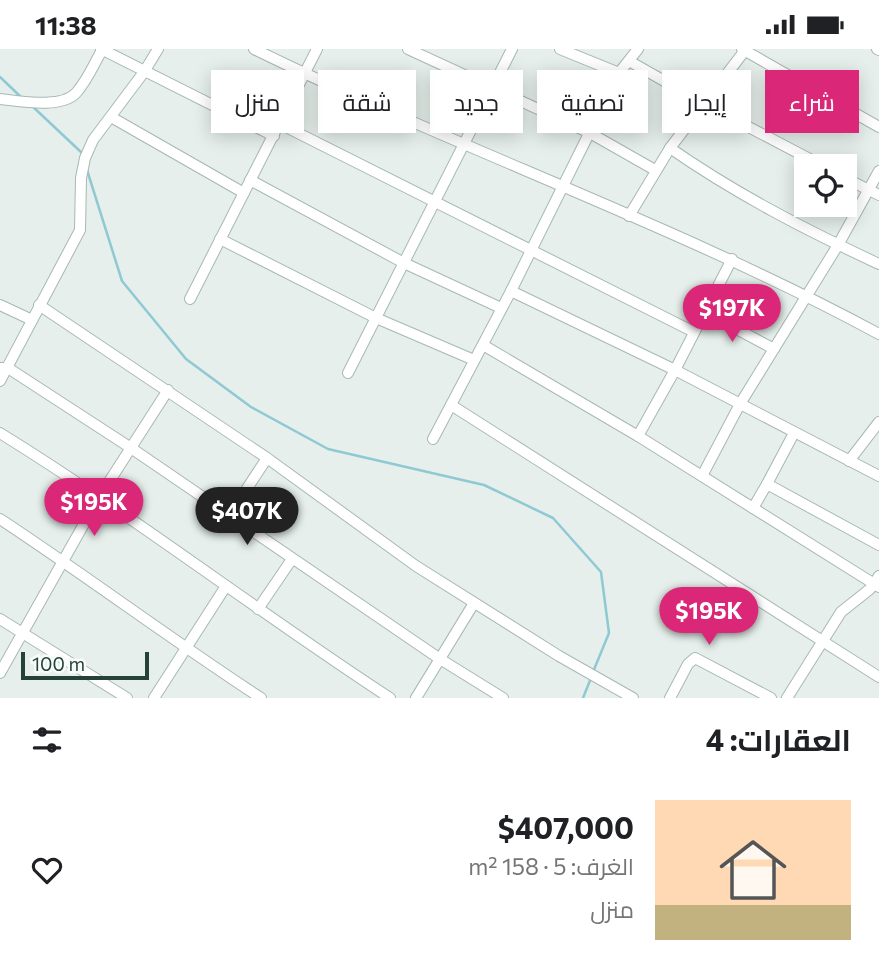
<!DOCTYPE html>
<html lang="ar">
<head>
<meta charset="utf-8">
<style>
	:root { --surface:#fff; --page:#f6f6f6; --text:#202124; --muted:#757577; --accent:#db2777 }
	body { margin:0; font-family:Commissioner,Cairo,sans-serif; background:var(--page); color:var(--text); direction:rtl; height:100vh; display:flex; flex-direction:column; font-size:26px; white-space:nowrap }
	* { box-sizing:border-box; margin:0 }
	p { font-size:23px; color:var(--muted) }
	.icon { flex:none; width:38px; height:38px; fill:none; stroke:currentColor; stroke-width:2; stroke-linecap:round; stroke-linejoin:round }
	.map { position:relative; height:649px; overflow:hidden; direction:ltr }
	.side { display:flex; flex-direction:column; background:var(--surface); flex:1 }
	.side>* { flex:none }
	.top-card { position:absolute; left:21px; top:21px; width:838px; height:63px; direction:rtl; display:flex; gap:14px }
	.tools { position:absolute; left:794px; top:105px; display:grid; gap:14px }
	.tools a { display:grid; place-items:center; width:63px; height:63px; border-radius:0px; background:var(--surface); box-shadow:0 4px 18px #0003; font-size:35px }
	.scale { position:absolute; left:21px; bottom:18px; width:128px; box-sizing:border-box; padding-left:7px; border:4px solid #24423a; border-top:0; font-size:19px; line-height:24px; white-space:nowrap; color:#24423a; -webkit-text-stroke:5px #f7fbf9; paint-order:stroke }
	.price { position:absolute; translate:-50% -60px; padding:0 16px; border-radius:24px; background:var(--accent); color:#fff; font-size:23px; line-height:46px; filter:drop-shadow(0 2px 4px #0008) }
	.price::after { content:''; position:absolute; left:50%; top:42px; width:21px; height:16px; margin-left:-10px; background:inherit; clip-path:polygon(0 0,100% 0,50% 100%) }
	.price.active { background:#222; color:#fff }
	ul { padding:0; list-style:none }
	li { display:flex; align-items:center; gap:21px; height:175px; padding:0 28px }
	li span { display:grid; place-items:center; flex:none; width:196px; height:140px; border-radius:0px; color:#555 }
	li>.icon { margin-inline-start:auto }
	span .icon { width:84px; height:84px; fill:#fffc; stroke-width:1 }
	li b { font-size:30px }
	h2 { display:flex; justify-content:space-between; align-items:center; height:84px; padding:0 28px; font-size:30px }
	.tag { padding:0 24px; border-radius:0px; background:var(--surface); box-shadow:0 4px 18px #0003; font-size:24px; line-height:63px }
	.tag.active { background:var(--accent); color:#fff }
	.status { display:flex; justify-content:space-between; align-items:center; height:49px; padding:0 35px; background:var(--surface); direction:ltr }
	.status svg { height:19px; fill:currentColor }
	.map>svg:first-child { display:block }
</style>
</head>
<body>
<div class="status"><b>11:38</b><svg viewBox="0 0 49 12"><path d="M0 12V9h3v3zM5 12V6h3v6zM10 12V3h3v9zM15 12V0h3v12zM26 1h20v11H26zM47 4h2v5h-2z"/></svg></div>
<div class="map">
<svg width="879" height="649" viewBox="0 0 879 649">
	<rect width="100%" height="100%" fill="#e6efeb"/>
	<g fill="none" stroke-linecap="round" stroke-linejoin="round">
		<g stroke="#8ec9d4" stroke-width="2.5">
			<polyline points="0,28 23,50"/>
			<polyline points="31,56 82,104"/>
			<polyline points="87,121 122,232 186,310 251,358 328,400 484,436 553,469 601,523 609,584 593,623"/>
			<polyline points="583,649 591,629"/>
		</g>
		<g stroke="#a8b8b2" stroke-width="12">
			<g id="minor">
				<polyline points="101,0 274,87"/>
				<path d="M254 0C460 101 677 176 879 285"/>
				<polyline points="408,0 590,84 655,121"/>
				<polyline points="560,0 619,24 638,0"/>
				<polyline points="742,0 879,78"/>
				<polyline points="877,0 879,1"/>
				<polyline points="629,12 703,54 823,117"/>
				<path d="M0 50C20 52 61 60 76 44 87 32 94 15 102 1"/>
				<polyline points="111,68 244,144"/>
				<polyline points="280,75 694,283"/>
				<path d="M670 99C736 145 806 181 879 215"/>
				<polyline points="845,129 879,146"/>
				<polyline points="250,131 404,214 501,259"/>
				<polyline points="629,167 670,99 746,0"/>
				<polyline points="220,190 376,269 474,311"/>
				<polyline points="511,242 675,321 879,427"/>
				<polyline points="190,250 317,0"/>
				<polyline points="0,256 32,271"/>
				<polyline points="39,256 267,409 416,517 559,607 633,649"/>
				<polyline points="705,263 774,300"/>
				<polyline points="483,296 638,387 879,538"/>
				<polyline points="0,319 8,319 131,399 440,610 503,649"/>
				<polyline points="348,324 512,0"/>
				<polyline points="0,332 80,181 81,129 85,109 93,91 144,23 158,0"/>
				<polyline points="451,356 879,628"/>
				<path d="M0 384C134 467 258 563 390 649"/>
				<polyline points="794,384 767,435 879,496"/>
				<polyline points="638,387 675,321 732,210"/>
				<polyline points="433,390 511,242 619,24"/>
				<polyline points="849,412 879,373"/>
				<polyline points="702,427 740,355 838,196 879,122"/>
				<polyline points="753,459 767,435"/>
				<polyline points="229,467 267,409"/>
				<path d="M0 470C88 528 172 591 261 649"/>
				<polyline points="258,560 292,510"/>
				<polyline points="0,570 127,649"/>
				<polyline points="0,624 98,450 168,341"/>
				<polyline points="154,649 226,537"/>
				<polyline points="416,649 474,554"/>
				<polyline points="670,649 688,615 695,609 771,649"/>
				<polyline points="787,649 841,563 870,540 879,527"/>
			</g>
		</g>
		<use href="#minor" stroke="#fff" stroke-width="10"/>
	</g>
</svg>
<div class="tools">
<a><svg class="icon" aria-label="locate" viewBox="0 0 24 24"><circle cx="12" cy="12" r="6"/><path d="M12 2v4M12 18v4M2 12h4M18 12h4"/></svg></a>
</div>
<div class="scale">100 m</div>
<b class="price" style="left:732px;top:295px">$197K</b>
<b class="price" style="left:94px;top:489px">$195K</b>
<b class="price active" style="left:247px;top:498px">$407K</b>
<b class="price" style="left:709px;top:598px">$195K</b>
<div class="top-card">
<a class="tag active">شراء</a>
<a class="tag">إيجار</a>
<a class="tag">تصفية</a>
<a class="tag">جديد</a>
<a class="tag">شقة</a>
<a class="tag">منزل</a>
</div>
</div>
<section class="side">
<h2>العقارات: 4<svg class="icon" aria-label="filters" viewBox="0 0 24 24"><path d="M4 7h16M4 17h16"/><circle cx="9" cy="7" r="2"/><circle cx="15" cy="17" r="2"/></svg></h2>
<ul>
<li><span style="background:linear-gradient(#ffd9b3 75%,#c2b280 0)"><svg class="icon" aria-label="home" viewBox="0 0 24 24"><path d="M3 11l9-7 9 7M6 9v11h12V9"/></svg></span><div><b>$407,000</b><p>الغرف: 5 · 158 m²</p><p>منزل</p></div><svg class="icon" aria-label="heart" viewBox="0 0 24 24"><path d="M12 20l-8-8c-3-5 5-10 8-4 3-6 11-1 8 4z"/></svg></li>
</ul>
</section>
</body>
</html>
